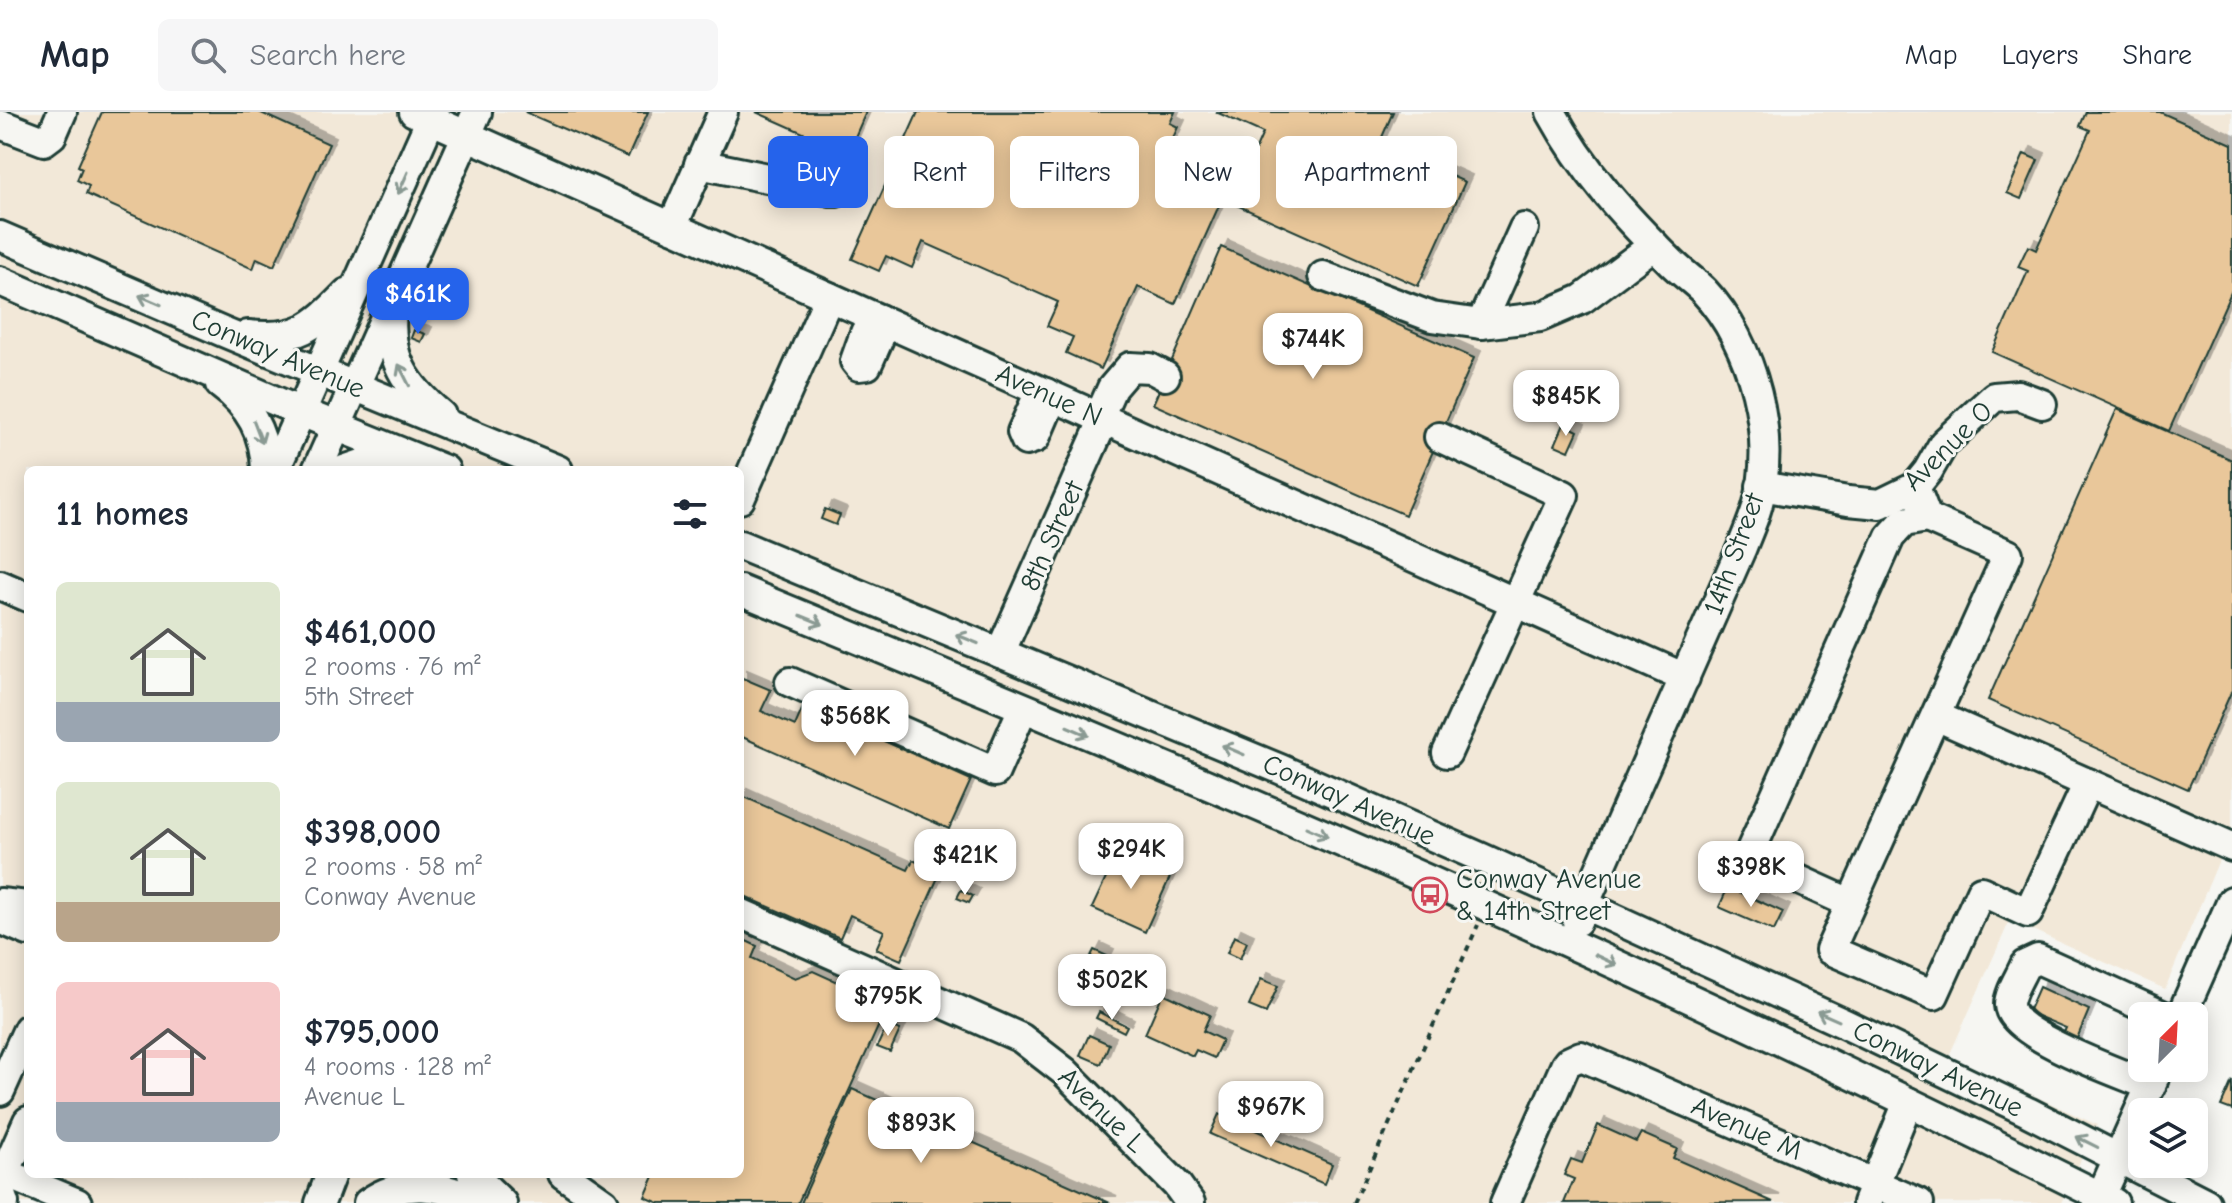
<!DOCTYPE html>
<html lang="en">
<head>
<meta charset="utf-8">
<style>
	:root { --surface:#fff; --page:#f6f6f7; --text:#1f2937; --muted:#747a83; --line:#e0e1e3; --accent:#2563eb }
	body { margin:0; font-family:"Comic Neue",sans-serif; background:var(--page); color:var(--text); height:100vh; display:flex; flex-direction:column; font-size:30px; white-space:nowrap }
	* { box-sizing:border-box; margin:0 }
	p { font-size:26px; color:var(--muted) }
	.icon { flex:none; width:44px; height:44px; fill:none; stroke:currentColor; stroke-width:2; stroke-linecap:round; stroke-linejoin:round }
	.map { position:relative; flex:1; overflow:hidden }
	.side { position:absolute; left:24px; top:354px; width:720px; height:712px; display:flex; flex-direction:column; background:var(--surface); border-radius:12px; box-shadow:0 4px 20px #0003 }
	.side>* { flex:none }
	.hud { position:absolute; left:768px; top:24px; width:760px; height:72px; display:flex; gap:16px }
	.needle { width:52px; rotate:24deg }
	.buttons { position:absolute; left:2128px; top:890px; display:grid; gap:16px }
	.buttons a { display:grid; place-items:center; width:80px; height:80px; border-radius:12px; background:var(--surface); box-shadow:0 4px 20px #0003; font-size:40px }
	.price { position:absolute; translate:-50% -68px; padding:0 18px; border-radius:16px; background:#fff; color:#222; font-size:26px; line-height:52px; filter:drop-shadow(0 2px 4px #0008) }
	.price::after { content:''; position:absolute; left:50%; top:48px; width:24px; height:18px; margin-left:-12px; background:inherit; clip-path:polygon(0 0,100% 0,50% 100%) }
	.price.active { background:var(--accent); color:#fff }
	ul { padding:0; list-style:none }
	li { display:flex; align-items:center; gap:24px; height:200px; padding:0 32px }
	li span { display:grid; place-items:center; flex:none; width:224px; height:160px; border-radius:12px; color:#555 }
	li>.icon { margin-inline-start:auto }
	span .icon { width:96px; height:96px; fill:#fffc; stroke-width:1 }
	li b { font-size:34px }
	h2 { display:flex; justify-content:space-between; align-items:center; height:96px; padding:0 32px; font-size:34px }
	.tag { padding:0 28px; border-radius:12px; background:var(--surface); box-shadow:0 4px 20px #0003; font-size:28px; line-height:72px }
	.tag.active { background:var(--accent); color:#fff }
	header { display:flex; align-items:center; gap:48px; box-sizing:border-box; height:112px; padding:0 40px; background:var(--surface); border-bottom:2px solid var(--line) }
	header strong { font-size:38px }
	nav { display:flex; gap:44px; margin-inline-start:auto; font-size:28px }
	.search { width:560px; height:72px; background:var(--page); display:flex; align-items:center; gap:20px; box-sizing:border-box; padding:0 28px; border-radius:12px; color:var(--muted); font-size:30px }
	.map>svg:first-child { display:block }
</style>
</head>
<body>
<header>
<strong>Map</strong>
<div class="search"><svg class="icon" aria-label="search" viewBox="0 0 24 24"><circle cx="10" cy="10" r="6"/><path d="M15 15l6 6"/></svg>Search here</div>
<nav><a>Map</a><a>Layers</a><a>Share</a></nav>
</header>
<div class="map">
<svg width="2232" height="1091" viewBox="0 0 2232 1091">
	<defs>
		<filter id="shadow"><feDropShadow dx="7" dy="-7" stdDeviation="0" flood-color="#0004"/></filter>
	</defs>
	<rect width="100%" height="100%" fill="#f6f6f2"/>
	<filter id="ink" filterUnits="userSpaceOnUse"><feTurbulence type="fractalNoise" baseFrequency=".0125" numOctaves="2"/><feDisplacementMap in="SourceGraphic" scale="16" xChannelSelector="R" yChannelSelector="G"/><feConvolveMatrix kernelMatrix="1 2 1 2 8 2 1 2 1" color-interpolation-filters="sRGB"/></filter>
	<g filter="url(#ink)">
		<path fill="#f2e8d8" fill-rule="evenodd" d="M0 0H2232V717L2165 877 2010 808 1949 944 2097 1013 2061 1091H0ZM28 358H740V1062H28Z"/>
		<g fill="#e9c79a" stroke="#1f3d34" stroke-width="2" filter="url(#shadow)">
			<polygon points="102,0 259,0 329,32 274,154 257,146 253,157 86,82 89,74 77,68 82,56 78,54"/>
			<polygon points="525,0 648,0 628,45"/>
			<polygon points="756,0 866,0 848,41"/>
			<polygon points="918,0 1175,0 1170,11 1178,15 1166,41 1230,69 1175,192 1138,175 1101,257 1066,241 1073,225 1047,214 1058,190 923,130 912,156 886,144 879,159 852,147"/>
			<polygon points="1216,0 1393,0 1379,32 1465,70 1418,174 1232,91 1263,21"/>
			<polygon points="2086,0 2160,0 2232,32 2232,178 2169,319 1992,240 2028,159 2018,155 2028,134 2036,138 2090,18 2080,14"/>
			<polygon points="2024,42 2038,48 2021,87 2007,81"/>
			<polygon points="1221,135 1474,246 1405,403 1153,292"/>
			<polygon points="414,218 425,222 421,230 411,226"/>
			<polygon points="2117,297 2232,348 2232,578 2188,677 1988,588"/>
			<polygon points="1564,312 1578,319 1569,339 1555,333"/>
			<polygon points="825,397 840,403 836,413 821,407"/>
			<polygon points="740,565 771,578 761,599 795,614 804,593 971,668 949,717 740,624"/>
			<polygon points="740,683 908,758 913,748 940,761 901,848 876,837 884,819 850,803 840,826 740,782"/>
			<polygon points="1117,739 1171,763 1145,820 1092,796 1107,764 1100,761 1105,750 1110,753"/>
			<polygon points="1728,775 1783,800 1774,819 1719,795"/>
			<polygon points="961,778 973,784 969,791 957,786"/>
			<polygon points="1234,824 1247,830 1240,847 1227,841"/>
			<polygon points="740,826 757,834 752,846 795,866 813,859 888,893 798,1091 659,1091 645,1085 655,1062 740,1062"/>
			<polygon points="1094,838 1107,844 1100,858 1087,852"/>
			<polygon points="1119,866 1136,873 1131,887 1113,879"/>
			<polygon points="1261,867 1278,874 1266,901 1249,894"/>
			<polygon points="2039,875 2089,898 2071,941 2057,935 2066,916 2028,900"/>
			<polygon points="1163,881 1210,903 1203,919 1222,928 1214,946 1196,938 1193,944 1145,922"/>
			<polygon points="1099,900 1127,914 1124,920 1096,906"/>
			<polygon points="887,913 900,918 890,940 877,935"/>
			<polygon points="1089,923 1109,932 1101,952 1080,943"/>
			<polygon points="2232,969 2232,998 2221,994"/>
			<polygon points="852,977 1110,1091 801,1091"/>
			<polygon points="1219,1002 1332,1052 1324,1072 1210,1022"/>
			<polygon points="1598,1013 1636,1030 1641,1021 1673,1035 1677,1037 1673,1046 1773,1090 1564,1091 1574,1067 1564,1063 1571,1047 1582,1051"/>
		</g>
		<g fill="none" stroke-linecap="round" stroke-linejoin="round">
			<g stroke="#1f3d34" stroke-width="34">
				<g id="minor">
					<polyline points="414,0 1685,566"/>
					<path d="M1551 0C1584 60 1624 104 1672 151 1682 161 1694 169 1704 179 1753 231 1778 326 1757 395 1753 409 1747 422 1742 435L1577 809"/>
					<polyline points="0,12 44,29 52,23 62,0"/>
					<polyline points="699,52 836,80"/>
					<polyline points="672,115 723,0"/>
					<polyline points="0,124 223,220 558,358"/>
					<polyline points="1323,164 1432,205 1481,212 1540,205 1582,187 1654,133"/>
					<polyline points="0,169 301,300 445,358"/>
					<path d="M392 198C387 246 406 274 441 303"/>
					<polyline points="1481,212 1524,116"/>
					<polyline points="873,220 879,226 867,253 859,254 855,249 865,221 873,220 879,207"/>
					<path d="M248 223C299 228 313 216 347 181"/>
					<path d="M220 272C250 294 265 321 266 358"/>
					<polyline points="1042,291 1047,298 1035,326 1026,329 1022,320 1034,293 1042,291 1046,281"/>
					<polyline points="1099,305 1112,276 1130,255 1150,256 1165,264"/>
					<polyline points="1439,325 1564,383 1447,641"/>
					<polyline points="275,358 434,0"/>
					<polyline points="317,358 477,0"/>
					<polyline points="344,358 382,345 405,346"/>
					<polyline points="1761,374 1848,389 1880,392 1915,375 1928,359 1944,331 1994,285 2018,283 2042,292"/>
					<polyline points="1915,375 1927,406 2008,442 1830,838 1934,883 1981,779 2028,801 2088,671"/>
					<polyline points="740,387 829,185"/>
					<polyline points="740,433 1280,657 1482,746 1845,912 2028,1000 2206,1091"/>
					<polyline points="0,473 28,485"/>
					<path d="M740 478C1003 587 1267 695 1527 812 1725 901 1920 994 2114 1091"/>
					<polyline points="1000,541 1104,307"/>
					<polyline points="790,570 995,660 1023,596"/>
					<polyline points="1936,604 2232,735"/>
					<polyline points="0,791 28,794"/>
					<polyline points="1850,791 1748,745 1890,425 1904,410 1927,406"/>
					<polyline points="740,801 1021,926 1065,960 1177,1073 1190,1091"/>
					<polyline points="0,807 28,819"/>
					<polyline points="2181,904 2232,789"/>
					<path d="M2151 974C2123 962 2011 924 2009 893 2009 881 2020 865 2025 853L2038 847 2164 904"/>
					<polyline points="0,979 28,917"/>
					<polyline points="0,1059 77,1091"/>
					<polyline points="5,1061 28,1009"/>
					<polyline points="472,1062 502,1091"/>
					<polyline points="563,1062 604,1091"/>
					<polyline points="0,1080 4,1091"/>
					<polyline points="320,1091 331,1062"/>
					<path d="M368 1091C402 1066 443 1072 479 1091"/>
					<polyline points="1505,1091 1565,954 1568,950 1581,944 1919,1091"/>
					<polyline points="1867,1091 1908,990"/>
					<polyline points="2098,1091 2158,957"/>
				</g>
			</g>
			<polyline stroke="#1f3d34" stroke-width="4" stroke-dasharray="6 6" stroke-linecap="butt" points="1354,1091 1478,813"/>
			<use href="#minor" stroke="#f6f6f2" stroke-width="28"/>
		</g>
		<defs><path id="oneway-shaft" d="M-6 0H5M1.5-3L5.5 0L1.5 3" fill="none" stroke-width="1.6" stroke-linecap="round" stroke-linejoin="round" transform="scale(2)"/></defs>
		<g stroke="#8a9a93">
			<use href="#oneway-shaft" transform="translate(403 71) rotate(114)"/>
			<use href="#oneway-shaft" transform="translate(150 188) rotate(-157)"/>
			<use href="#oneway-shaft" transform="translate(404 263) rotate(-117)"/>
			<use href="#oneway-shaft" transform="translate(258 320) rotate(69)"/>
			<use href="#oneway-shaft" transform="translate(812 508) rotate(22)"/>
			<use href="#oneway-shaft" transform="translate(967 527) rotate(-158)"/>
			<use href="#oneway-shaft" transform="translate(1078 619) rotate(23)"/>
			<use href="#oneway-shaft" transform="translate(1233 638) rotate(-157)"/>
			<use href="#oneway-shaft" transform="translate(1317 720) rotate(24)"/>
			<use href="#oneway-shaft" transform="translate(1606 848) rotate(25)"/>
			<use href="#oneway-shaft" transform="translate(1828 904) rotate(-156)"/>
			<use href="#oneway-shaft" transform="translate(2087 1030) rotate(-153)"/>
		</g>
	</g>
	<defs>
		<g id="bus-ring" transform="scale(1.8)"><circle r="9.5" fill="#f6f6f2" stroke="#d1495b" stroke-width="1.5"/><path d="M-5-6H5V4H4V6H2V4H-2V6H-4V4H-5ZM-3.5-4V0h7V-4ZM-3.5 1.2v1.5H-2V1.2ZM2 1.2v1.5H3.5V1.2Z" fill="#d1495b"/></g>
	</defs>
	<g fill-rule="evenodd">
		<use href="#bus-ring" x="1430" y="783"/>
	</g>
	<g text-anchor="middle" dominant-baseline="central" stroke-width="6" stroke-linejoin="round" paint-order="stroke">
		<g font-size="28" fill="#1f3d34" stroke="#f6f6f2">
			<text transform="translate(278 242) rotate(23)">Conway Avenue</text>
			<text transform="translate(1049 283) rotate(24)">Avenue N</text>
			<text transform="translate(1948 334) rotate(-45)">Avenue O</text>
			<text transform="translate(1052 424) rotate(-66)">8th Street</text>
			<text transform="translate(1734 442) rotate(-70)">14th Street</text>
			<text transform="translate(1349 688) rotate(24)">Conway Avenue</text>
			<text transform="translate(1938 957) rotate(26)">Conway Avenue</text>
			<text transform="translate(1102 998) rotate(44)">Avenue L</text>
			<text transform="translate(1747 1016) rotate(24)">Avenue M</text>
		</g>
		<g font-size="28" fill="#1f3d34" stroke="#f6f6f2" text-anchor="start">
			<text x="1456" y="767">Conway Avenue<tspan x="1456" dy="32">&amp; 14th Street</tspan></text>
		</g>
	</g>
</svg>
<div class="buttons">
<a><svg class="needle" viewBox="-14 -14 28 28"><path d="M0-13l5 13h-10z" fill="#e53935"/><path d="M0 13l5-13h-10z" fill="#747a83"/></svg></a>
<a><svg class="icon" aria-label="layers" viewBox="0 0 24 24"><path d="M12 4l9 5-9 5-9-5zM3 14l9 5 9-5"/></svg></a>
</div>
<b class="price active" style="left:418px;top:224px">$461K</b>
<b class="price" style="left:1313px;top:269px">$744K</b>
<b class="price" style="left:1566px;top:326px">$845K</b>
<b class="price" style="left:855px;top:646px">$568K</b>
<b class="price" style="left:1131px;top:779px">$294K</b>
<b class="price" style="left:965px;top:785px">$421K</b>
<b class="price" style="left:1751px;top:797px">$398K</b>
<b class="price" style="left:1112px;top:910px">$502K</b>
<b class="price" style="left:888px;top:926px">$795K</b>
<b class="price" style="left:1271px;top:1037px">$967K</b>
<b class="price" style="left:921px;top:1053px">$893K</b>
<div class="hud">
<a class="tag active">Buy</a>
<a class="tag">Rent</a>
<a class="tag">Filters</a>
<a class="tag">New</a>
<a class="tag">Apartment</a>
</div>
<section class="side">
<h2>11 homes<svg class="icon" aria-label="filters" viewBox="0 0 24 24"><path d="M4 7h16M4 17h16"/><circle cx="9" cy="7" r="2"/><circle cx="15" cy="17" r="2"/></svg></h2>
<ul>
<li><span style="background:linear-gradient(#dfe7d0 75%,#9aa5b1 0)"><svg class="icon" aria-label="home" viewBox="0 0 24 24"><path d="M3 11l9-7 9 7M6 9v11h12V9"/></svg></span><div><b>$461,000</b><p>2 rooms · 76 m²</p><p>5th Street</p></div></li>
<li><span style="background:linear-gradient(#dfe7d0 75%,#b9a48a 0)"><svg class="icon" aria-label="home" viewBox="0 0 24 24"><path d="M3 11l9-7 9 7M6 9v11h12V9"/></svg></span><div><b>$398,000</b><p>2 rooms · 58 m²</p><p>Conway Avenue</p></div></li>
<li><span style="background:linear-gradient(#f6c9c9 75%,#9aa5b1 0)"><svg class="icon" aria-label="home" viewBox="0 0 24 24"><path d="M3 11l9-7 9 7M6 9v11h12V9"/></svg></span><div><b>$795,000</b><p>4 rooms · 128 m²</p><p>Avenue L</p></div></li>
</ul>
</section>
</div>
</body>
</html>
